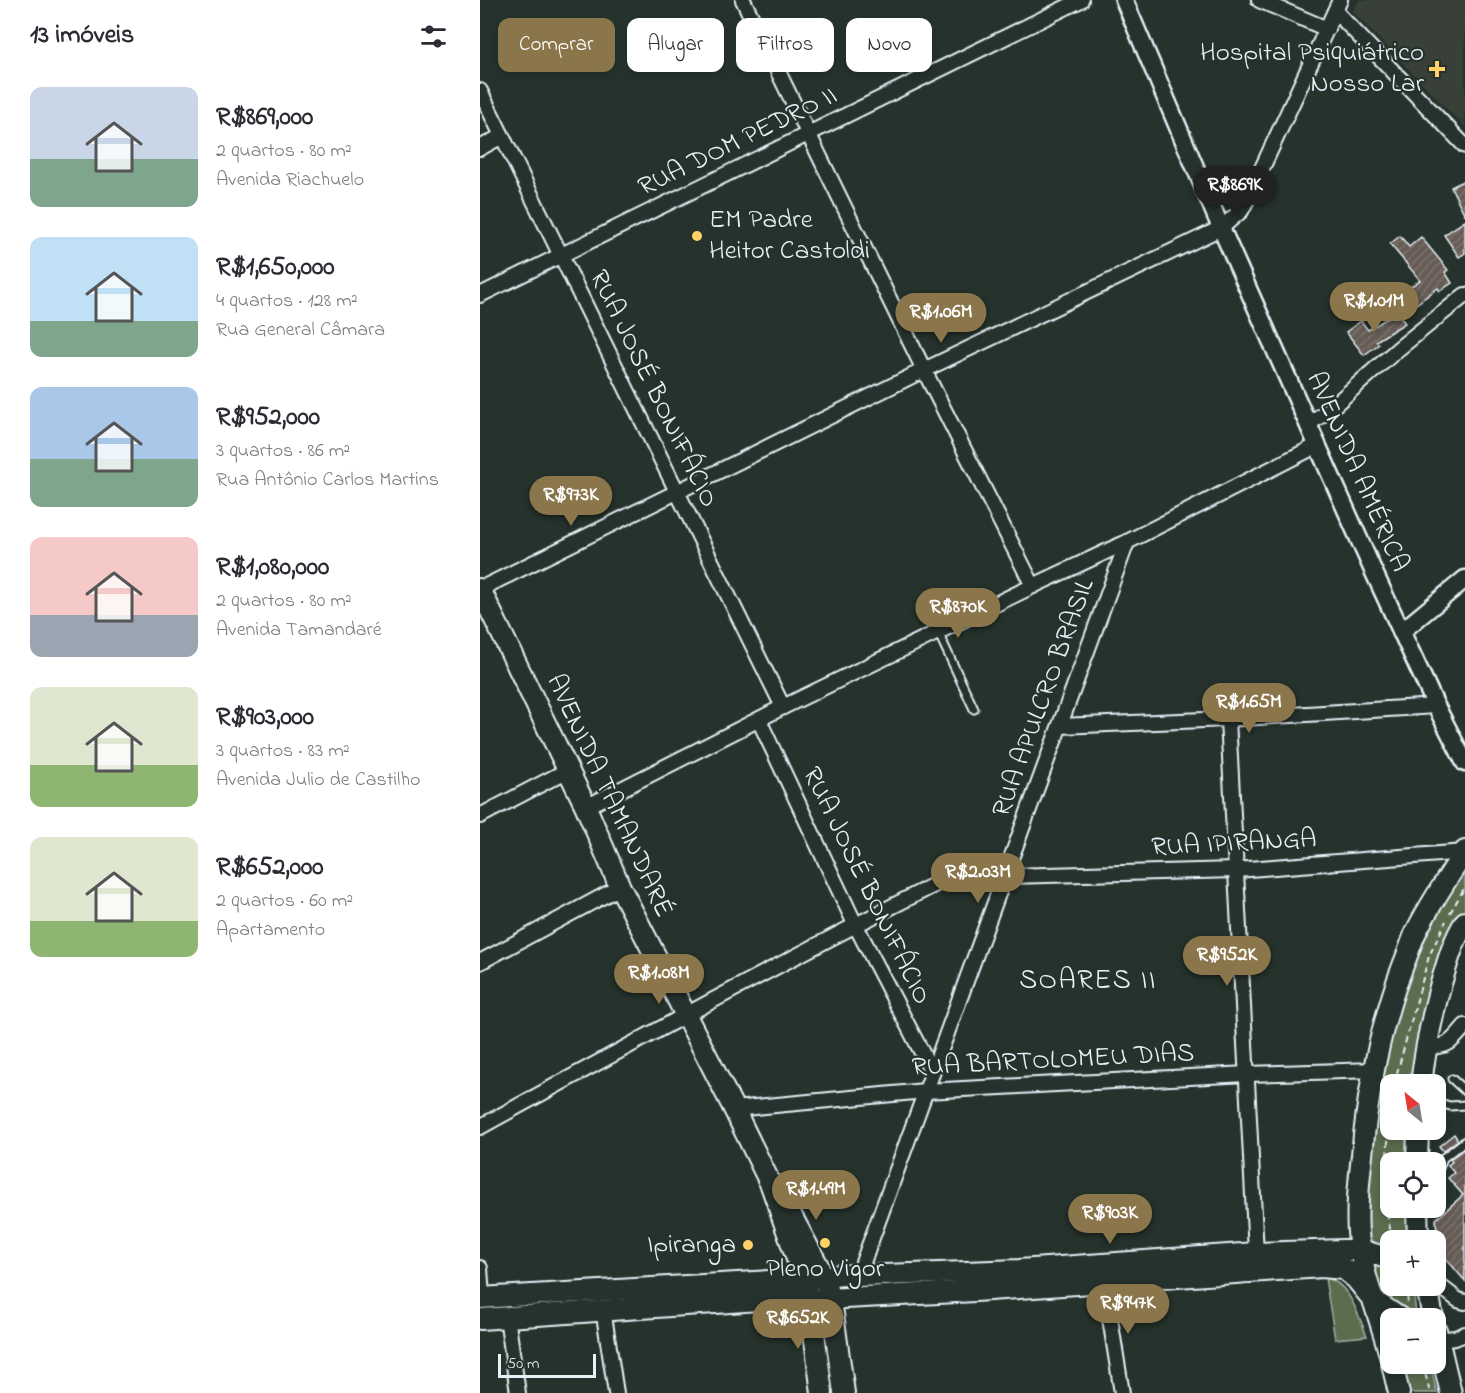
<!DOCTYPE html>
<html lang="pt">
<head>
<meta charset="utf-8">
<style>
	:root { --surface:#fff; --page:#f2f2f3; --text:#2b2b33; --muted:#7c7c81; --accent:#8a764a }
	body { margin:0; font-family:"Indie Flower",sans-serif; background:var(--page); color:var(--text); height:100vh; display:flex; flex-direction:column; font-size:22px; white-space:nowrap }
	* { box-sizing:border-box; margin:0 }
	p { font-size:20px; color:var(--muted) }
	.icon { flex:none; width:33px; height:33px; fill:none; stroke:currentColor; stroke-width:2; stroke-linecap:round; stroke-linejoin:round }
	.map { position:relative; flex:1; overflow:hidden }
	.panel { display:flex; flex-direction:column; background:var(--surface); width:480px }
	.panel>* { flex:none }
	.hud { position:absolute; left:18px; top:18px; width:570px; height:54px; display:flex; gap:12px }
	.needle { width:39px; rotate:330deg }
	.buttons { position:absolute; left:900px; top:1074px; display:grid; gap:12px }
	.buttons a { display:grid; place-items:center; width:66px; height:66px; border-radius:12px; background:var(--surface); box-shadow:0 3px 9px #0003; font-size:30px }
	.scale { position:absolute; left:18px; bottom:15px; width:98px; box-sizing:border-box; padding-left:6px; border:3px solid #e8f1f8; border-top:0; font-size:16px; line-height:21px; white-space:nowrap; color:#e8f1f8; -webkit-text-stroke:4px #26332d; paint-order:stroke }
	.price { position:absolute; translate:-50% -51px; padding:0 14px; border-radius:21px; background:var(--accent); color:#fff; font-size:20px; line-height:39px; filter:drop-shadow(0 2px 3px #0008) }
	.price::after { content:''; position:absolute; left:50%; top:36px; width:18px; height:14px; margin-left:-9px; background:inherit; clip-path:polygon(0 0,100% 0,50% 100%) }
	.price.current { background:#222; color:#fff }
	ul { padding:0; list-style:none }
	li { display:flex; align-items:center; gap:18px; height:150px; padding:0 30px }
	li span { display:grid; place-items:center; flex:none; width:168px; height:120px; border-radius:12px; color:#555 }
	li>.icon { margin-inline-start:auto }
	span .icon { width:72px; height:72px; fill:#fffc; stroke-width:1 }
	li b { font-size:26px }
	h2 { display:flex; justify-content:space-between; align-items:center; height:72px; padding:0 30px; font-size:26px }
	.pill { padding:0 21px; border-radius:12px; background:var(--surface); box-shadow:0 3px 9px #0003; font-size:21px; line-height:54px }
	.pill.current { background:var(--accent); color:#fff }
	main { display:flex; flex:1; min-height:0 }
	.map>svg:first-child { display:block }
</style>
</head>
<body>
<main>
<section class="panel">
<h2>13 imóveis<svg class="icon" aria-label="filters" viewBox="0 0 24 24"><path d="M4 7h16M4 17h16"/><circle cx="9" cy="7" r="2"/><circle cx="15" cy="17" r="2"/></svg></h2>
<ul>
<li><span style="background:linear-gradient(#c9d6e8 60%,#7fa58c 0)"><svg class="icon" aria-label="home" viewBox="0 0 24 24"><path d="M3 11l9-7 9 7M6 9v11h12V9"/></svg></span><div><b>R$869,000</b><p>2 quartos · 80 m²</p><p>Avenida Riachuelo</p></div></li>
<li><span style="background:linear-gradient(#bfe0f5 70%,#7fa58c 0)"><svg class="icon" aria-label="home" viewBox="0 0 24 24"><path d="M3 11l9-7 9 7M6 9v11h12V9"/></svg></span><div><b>R$1,650,000</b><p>4 quartos · 128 m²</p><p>Rua General Câmara</p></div></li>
<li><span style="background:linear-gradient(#a9c7e8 60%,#7fa58c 0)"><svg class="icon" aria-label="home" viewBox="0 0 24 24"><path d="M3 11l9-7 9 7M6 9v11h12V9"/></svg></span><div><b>R$952,000</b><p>3 quartos · 86 m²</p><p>Rua Antônio Carlos Martins</p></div></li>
<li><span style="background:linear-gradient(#f6c9c9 65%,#9aa5b1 0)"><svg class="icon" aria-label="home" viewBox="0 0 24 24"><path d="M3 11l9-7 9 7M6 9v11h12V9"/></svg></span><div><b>R$1,080,000</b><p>2 quartos · 80 m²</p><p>Avenida Tamandaré</p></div></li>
<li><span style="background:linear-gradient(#dfe7d0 65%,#8fb573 0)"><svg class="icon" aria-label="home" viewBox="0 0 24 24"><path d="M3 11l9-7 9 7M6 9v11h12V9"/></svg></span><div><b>R$903,000</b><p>3 quartos · 83 m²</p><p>Avenida Julio de Castilho</p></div></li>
<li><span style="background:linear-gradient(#dfe7d0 70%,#8fb573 0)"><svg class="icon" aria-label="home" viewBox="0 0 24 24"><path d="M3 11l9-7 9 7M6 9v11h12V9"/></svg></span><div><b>R$652,000</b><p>2 quartos · 60 m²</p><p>Apartamento</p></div></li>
</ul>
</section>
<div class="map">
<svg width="985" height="1393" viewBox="0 0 985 1393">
	<defs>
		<pattern id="building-hatch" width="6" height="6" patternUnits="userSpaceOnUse" patternTransform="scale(1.5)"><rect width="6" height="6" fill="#665b54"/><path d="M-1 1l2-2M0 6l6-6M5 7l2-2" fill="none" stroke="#7c736d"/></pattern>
	</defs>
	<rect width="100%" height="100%" fill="#26332d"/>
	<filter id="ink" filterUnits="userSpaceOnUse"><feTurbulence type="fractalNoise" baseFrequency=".0167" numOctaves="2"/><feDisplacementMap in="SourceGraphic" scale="12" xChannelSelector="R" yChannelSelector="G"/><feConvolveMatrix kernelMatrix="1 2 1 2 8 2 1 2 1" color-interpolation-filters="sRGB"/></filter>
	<g filter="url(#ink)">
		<polygon fill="#393f39" points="879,0 985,0 985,127 873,12"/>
		<g fill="#5c6d50" stroke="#a2afa4" stroke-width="1.5">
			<polygon points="985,866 985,911 970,938 932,1084 910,1084 910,1130 929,1130 929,1162 910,1162 910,1208 928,1208 929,1240 910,1240 910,1254 889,1249 886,1184 892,1112 909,1035 942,939"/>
			<polygon points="888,1260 910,1272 910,1286 933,1286 936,1315 895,1291"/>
			<path d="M845 1278C870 1282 878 1316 887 1336L855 1339Z"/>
			<polygon points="918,1364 950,1364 957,1393 926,1393"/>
		</g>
		<g fill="url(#building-hatch)" stroke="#e8f1f8" stroke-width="1.5">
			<polygon points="985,180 985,215 971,187"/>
			<polygon points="985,221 985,253 979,257 964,235"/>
			<polygon points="920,236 929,247 941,237 968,270 965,272 972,283 960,291 958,288 932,307 922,293 940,280 910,244"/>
			<polygon points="917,312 925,323 896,341 899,344 884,355 866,332 881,321 888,330"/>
			<polygon points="974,1134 978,1140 963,1151 959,1146"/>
			<polygon points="985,1148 985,1281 958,1249 956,1219 983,1195 968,1178 974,1173 968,1165 972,1162 970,1159"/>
		</g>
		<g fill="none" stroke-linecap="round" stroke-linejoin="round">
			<g stroke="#e8f1f8" stroke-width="11">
				<g id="service">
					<polyline points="458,632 494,709"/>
					<polyline points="972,1079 985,1091"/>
					<polyline points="956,1102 970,1106 985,1105"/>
					<polyline points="956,1172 959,1168 963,1158 985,1141"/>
				</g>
			</g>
			<g stroke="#e8f1f8" stroke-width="18">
				<g id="minor">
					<polyline points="263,0 444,370 553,586"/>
					<polyline points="779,0 847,29"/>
					<polyline points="855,11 985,146"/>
					<polyline points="0,91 303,707"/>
					<polyline points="0,148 22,136"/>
					<polyline points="0,295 601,0"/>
					<polyline points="829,424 850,409 918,349 985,295"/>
					<polyline points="0,589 444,370 741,228 761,211 771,192 860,0"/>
					<polyline points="748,719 776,1253"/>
					<polyline points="279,720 375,924 452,1072"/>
					<polyline points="580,726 748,719 956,706"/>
					<polyline points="106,807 303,707 553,586 647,542 838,445"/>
					<polyline points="0,816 88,770"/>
					<polyline points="0,962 140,887"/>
					<path d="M945 1048C969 1046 970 1044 985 1026"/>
					<polyline points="254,1109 445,1091 767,1074 895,1070"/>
					<path d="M0 1127C159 1040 318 953 480 872L491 871 525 876 756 870 985 852"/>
					<polyline points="0,1268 2,1297"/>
					<polyline points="378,1276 647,542"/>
					<polyline points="624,1281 642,1393"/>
					<polyline points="956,1283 978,1300 985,1302"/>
					<polyline points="123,1309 136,1393"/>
					<polyline points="27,1317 38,1393"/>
					<polyline points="958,1340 975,1338 985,1334"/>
				</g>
			</g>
			<g stroke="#e8f1f8" stroke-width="21">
				<g id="tertiary">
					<polyline points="644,0 741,228 891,566 956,706 985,763"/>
					<polyline points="921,632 985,579"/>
				</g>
			</g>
			<g stroke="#e8f1f8" stroke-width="24">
				<g id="secondary">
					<polyline points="0,589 106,807 140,887 254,1109 291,1185 324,1279 332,1317 342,1393"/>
					<path d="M941 1084C945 1051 951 1020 960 987 967 964 972 943 985 922"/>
					<polyline points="937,1162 938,1130"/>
					<polyline points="937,1208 938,1240"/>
					<polyline points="311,1215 344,1277 353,1314 364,1393"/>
					<polyline points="947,1286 953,1318"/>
					<polyline points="0,1298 324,1279 363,1275 378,1276 539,1270 776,1253 863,1250 881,1250 910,1259"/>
					<polyline points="0,1319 309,1298 328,1300 495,1291 842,1267 864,1269 876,1279 893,1300 920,1318"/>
					<polyline points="956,1330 971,1393"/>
					<path d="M910 1356C900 1315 881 1275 878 1232 876 1207 879 1180 882 1155 888 1090 900 1025 924 963 928 954 931 943 935 934 949 905 968 878 985 851"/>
					<polyline points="912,1364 919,1393"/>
				</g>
			</g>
			<g stroke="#e8f1f8" stroke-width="2" stroke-dasharray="6 4.5" stroke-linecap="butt">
				<polyline points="970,913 985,887"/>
				<polyline points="914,1084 949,956 966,921"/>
				<path d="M910 1119C907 1159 901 1201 913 1240"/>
				<polyline points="926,1286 928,1304"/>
				<polyline points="943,1364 950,1393"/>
			</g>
			<use href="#service" stroke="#26332d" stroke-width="7"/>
			<use href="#minor" stroke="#26332d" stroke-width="14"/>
			<use href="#tertiary" stroke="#26332d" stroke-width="16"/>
			<use href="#secondary" stroke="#26332d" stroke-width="20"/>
		</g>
	</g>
	<g fill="#ffd166" stroke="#26332d" stroke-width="2">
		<path d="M954 60h6v6h6v6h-6v6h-6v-6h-6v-6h6z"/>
		<circle cx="217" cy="236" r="6"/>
		<circle cx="345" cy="1243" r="6"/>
		<circle cx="268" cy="1245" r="6"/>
	</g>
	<g text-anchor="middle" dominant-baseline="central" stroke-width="4.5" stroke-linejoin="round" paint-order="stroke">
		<g font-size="27" fill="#e8f1f8" stroke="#26332d" text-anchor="end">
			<text x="944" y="53">Hospital Psiquiátrico<tspan x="944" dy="31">Nosso Lar</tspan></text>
			<text x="229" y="220" text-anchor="start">EM Padre<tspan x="229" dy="31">Heitor Castoldi</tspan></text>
			<text x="256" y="1245">Ipiranga</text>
			<text x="345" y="1269" text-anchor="middle">Pleno Vigor</text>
		</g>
		<g font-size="27" fill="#e8f1f8" stroke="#26332d">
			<text transform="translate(258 142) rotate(-26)">RUA DOM PEDRO II</text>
			<text transform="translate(173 389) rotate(64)">RUA JOSÉ BONIFÁCIO</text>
			<text transform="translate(877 472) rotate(66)">AVENIDA AMÉRICA</text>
			<text transform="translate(564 698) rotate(-70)">RUA APULCRO BRASIL</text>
			<text transform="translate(129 796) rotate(65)">AVENIDA TAMANDARÉ</text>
			<text transform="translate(754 844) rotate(-3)">RUA IPIRANGA</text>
			<text transform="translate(386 886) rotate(64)">RUA JOSÉ BONIFÁCIO</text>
			<text transform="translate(573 1061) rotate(-3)">RUA BARTOLOMEU DIAS</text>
		</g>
		<g font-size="28" letter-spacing="1.5" fill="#e8f1f8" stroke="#26332d">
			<text x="608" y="981">SOARES II</text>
		</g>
	</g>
</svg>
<div class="buttons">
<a><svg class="needle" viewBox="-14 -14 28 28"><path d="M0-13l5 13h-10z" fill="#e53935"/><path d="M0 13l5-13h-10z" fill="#7c7c81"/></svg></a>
<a><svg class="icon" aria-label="locate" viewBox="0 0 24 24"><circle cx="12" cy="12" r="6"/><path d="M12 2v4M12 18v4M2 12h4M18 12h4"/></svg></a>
<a>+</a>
<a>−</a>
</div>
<div class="scale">50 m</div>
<b class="price current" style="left:755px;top:217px">R$869K</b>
<b class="price" style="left:894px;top:333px">R$1.01M</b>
<b class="price" style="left:461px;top:344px">R$1.06M</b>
<b class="price" style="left:91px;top:527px">R$973K</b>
<b class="price" style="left:478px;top:639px">R$870K</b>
<b class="price" style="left:769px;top:734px">R$1.65M</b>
<b class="price" style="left:498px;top:904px">R$2.03M</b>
<b class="price" style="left:747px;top:987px">R$952K</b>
<b class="price" style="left:179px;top:1005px">R$1.08M</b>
<b class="price" style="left:336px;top:1221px">R$1.49M</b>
<b class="price" style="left:630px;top:1245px">R$903K</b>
<b class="price" style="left:648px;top:1335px">R$947K</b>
<b class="price" style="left:318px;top:1350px">R$652K</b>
<div class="hud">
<a class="pill current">Comprar</a>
<a class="pill">Alugar</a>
<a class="pill">Filtros</a>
<a class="pill">Novo</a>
</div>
</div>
</main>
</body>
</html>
